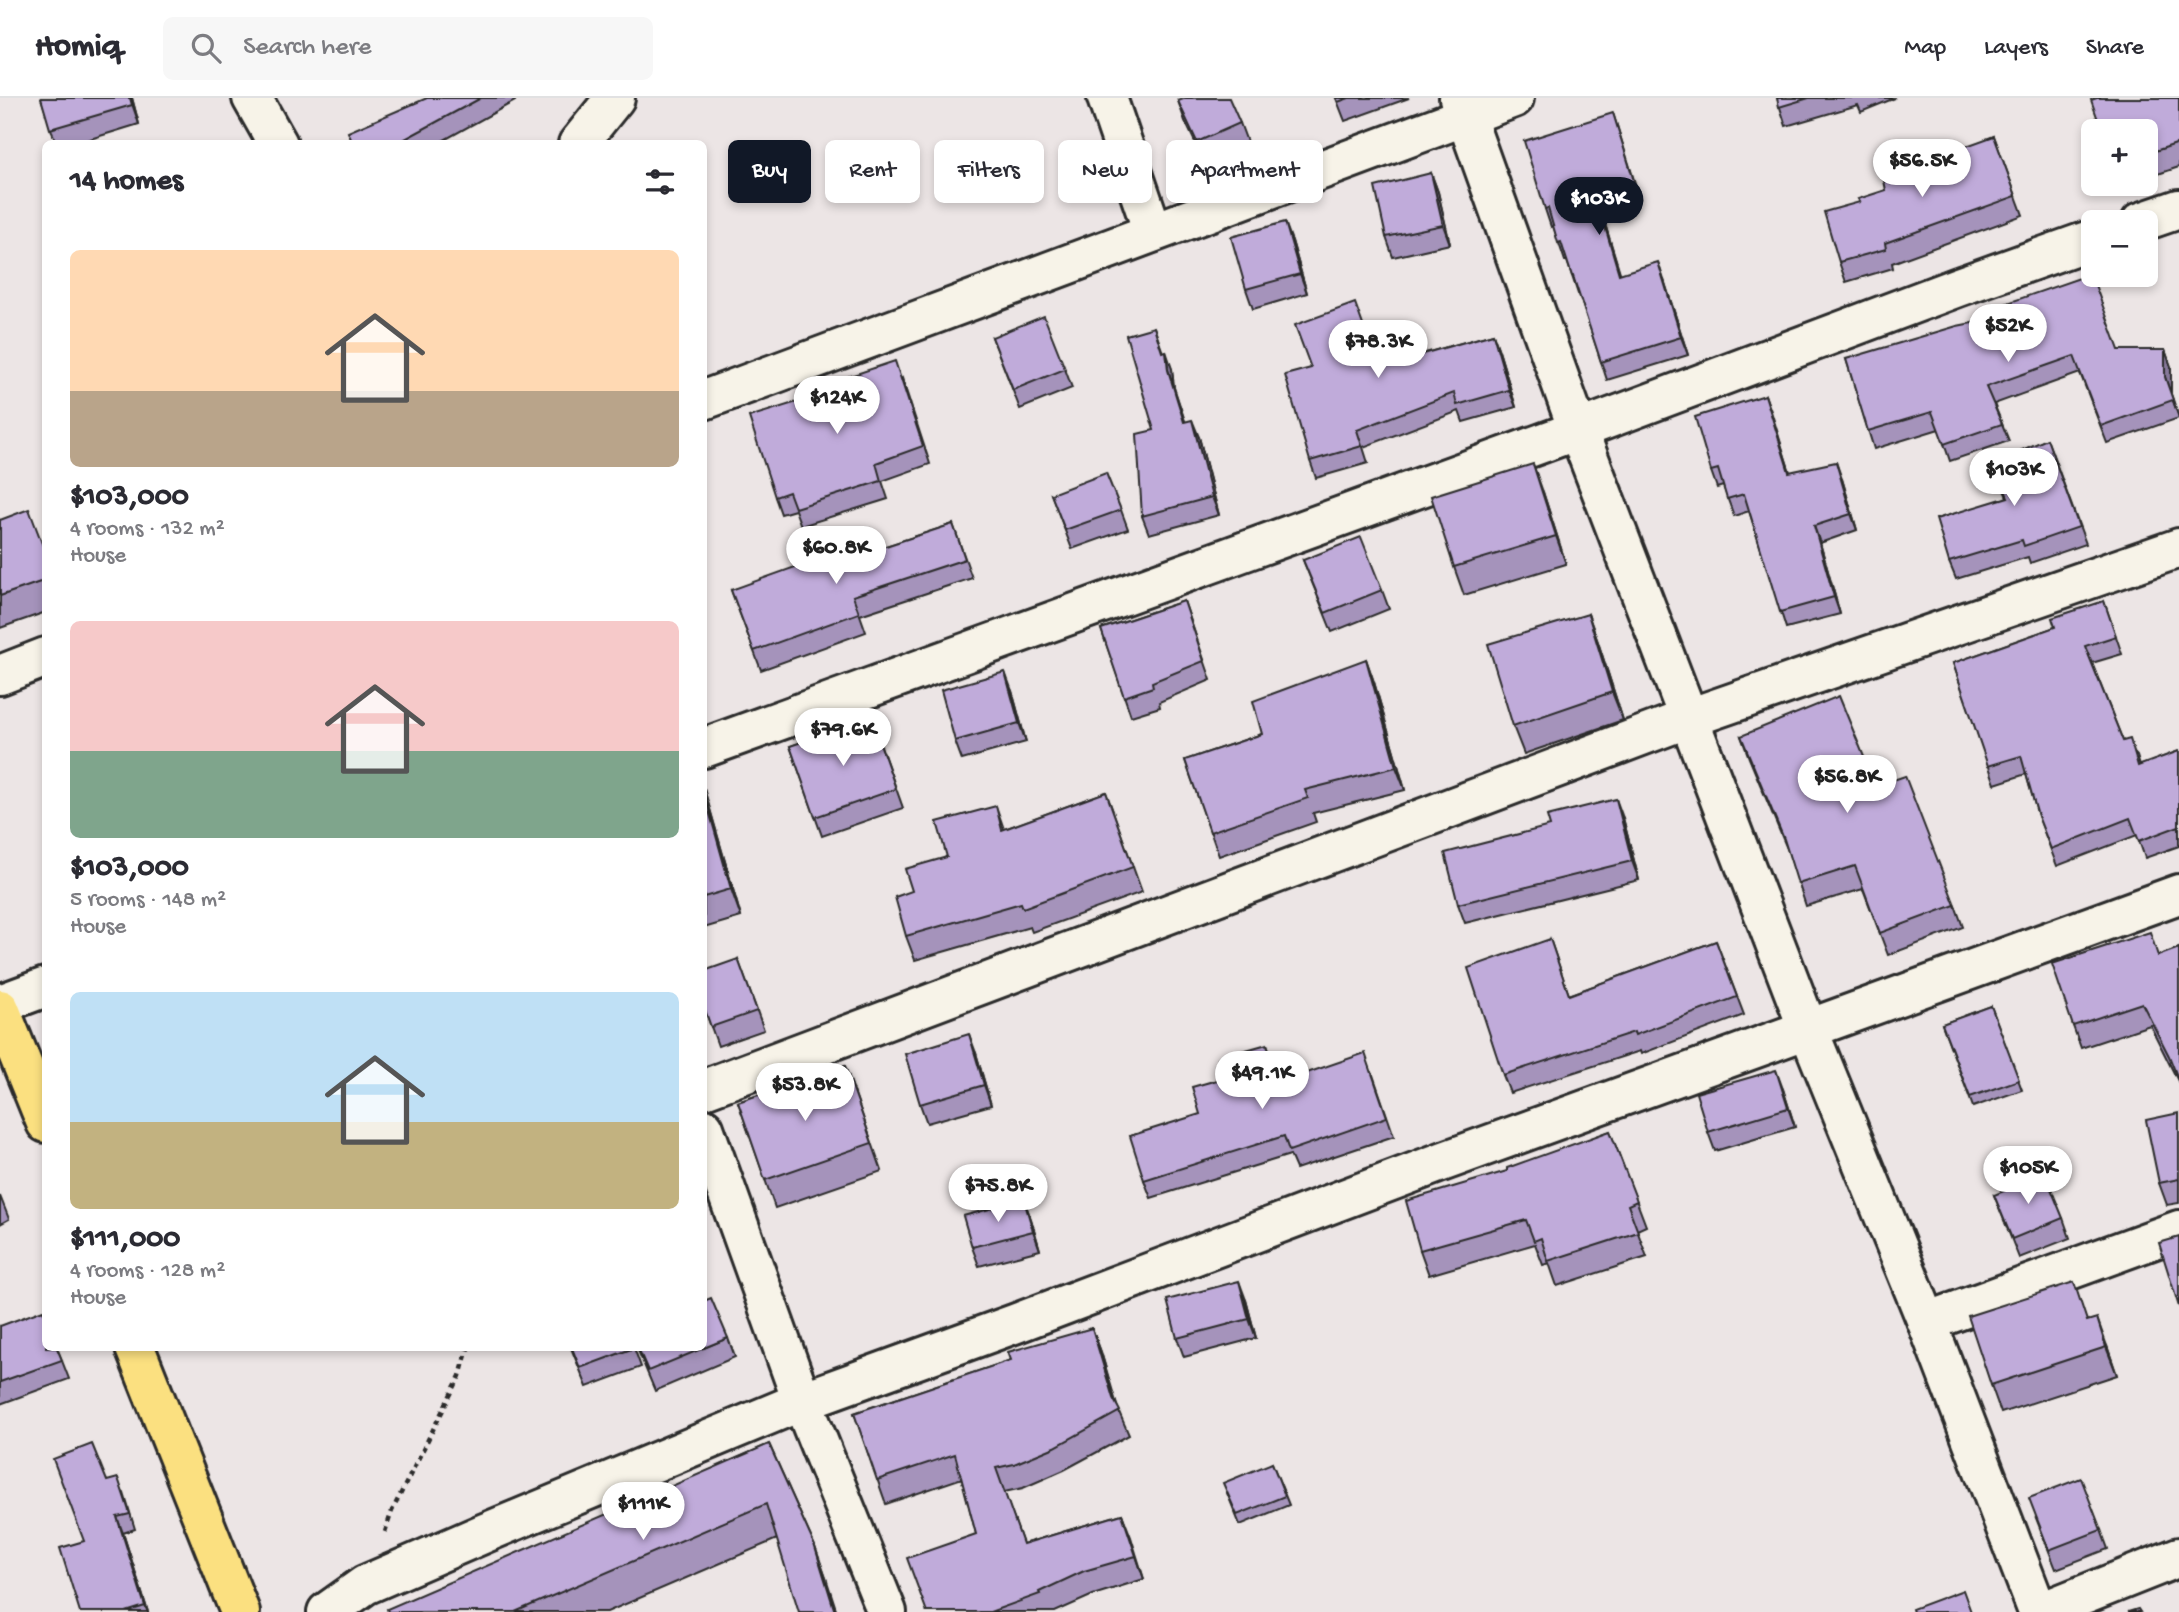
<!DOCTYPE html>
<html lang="en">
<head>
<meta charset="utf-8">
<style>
	:root { --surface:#fff; --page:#f7f7f7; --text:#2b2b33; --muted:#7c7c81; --line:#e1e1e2; --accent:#111827 }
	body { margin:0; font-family:"Gochi Hand",sans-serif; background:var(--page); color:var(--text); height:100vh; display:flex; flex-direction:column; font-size:26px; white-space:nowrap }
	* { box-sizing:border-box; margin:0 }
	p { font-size:23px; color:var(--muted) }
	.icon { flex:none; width:38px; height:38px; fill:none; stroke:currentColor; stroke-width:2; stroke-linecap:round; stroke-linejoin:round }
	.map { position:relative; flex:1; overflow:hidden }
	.side { position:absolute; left:42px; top:42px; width:665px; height:1211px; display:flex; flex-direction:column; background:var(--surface); border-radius:10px; box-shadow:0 4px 10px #0003 }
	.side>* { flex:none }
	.hud { position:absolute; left:728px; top:42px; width:665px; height:63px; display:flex; gap:14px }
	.fabs { position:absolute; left:2081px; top:21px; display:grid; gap:14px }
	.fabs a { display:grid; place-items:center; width:77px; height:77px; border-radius:10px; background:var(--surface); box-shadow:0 4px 10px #0003; font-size:35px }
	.price { position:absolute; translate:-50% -60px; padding:0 16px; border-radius:24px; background:#fff; color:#222; font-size:23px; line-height:46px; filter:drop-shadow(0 2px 4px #0008) }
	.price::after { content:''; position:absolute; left:50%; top:42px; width:21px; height:16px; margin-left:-10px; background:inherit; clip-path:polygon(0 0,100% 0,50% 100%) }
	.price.on { background:var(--accent); color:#fff }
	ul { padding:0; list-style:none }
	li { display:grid; align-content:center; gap:14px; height:371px; padding:0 28px }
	li span { display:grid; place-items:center; height:217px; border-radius:10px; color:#555 }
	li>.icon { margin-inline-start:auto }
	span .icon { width:126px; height:126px; fill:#fffc; stroke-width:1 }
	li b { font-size:30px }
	h2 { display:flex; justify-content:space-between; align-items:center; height:84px; padding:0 28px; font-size:30px }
	.chip { padding:0 24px; border-radius:10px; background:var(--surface); box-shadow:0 4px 10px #0003; font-size:24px; line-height:63px }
	.chip.on { background:var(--accent); color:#fff }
	header { display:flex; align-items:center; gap:42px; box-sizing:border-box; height:98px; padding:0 35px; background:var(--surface); border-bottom:2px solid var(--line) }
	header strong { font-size:33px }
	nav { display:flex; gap:38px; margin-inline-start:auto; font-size:24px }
	.search { width:490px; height:63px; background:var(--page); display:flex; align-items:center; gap:18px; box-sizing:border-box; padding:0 24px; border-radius:10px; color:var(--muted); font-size:26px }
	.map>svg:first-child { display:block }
</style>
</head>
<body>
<header>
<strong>Homiq</strong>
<div class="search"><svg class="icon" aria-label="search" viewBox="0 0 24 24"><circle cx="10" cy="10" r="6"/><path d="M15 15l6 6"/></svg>Search here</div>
<nav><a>Map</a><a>Layers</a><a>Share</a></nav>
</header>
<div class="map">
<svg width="2179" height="1514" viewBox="0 0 2179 1514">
	<rect width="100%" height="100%" fill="#ece5e5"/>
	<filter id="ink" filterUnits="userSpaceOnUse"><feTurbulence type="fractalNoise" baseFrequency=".0143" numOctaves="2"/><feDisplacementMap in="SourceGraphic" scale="14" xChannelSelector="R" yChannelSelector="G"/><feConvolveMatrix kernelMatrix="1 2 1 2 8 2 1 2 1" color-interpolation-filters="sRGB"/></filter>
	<g filter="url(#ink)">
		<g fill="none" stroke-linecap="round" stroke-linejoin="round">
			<g stroke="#2b2b2b" stroke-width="44">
				<g id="minor">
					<polyline points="252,0 278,46"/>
					<polyline points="1107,0 1153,134"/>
					<polyline points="578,46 615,0"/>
					<polyline points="2141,124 2179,111"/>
					<polyline points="704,302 1514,0"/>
					<polyline points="0,577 46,559"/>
					<polyline points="704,650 1578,332 1459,0"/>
					<polyline points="0,906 46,889"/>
					<polyline points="704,991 1689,620 2179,450"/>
					<polyline points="704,1030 802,1303 887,1514"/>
					<polyline points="1927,1224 2179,1132"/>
					<polyline points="327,1514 365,1487 485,1435 802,1303 1014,1226 1444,1063 1808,931 1578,332 1958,189 2093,141"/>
					<polyline points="2038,1514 1927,1224 1808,931 2179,796"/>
					<polyline points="2041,1514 2179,1459"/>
				</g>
			</g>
			<g stroke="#2b2b2b" stroke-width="44">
				<g id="major">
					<polyline points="0,911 46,1025"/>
					<polyline points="135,1250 240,1514"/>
				</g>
			</g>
			<polyline stroke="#2b2b2b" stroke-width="4.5" stroke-dasharray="5 5" stroke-linecap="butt" points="385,1434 392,1413 460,1278 468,1250"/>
			<use href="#minor" stroke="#f7f3e8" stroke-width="38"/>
			<use href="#major" stroke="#fbe080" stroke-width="38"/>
		</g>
		<g fill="#a593bb" stroke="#2b2b2b" stroke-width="2">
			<polygon points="41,0 132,0 139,26 74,46 56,46"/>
			<polygon points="427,0 514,0 515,3 437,46 353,46"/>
			<polygon points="1336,0 1409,0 1345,23"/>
			<polygon points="1777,0 1895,0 1861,14 1858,7 1786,28"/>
			<polygon points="2179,0 2179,69 2146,80 2146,33"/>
			<polygon points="1178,3 1240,25 1247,44 1204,63 1185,23"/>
			<polygon points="1613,15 1640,101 1601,113 1620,176 1664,182 1688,257 1607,282 1579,196 1578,196 1567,163 1565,163 1553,128 1551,129 1545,111"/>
			<polygon points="1994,38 2023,117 1892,165 1893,170 1846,184 1839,164 1859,104 1886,92"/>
			<polygon points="1431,75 1438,94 1450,146 1393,159 1386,139"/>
			<polygon points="1292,143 1307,195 1253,211 1246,191"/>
			<polygon points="1493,236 1499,253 1516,309 1463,324 1459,313 1363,349 1368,365 1316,380 1310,363 1376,263 1401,262"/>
			<polygon points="992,239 1065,271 1072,290 1020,311"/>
			<polygon points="2119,252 2165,252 2171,269 2171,297 2179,320 2107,345 2080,275 1994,306 2009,343 1950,363 1939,331 1874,351 1846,261"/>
			<polygon points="1163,254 1172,271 1174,290 1185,324 1199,339 1219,417 1149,436 1142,418 1154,332"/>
			<polygon points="902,280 930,366 882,383 888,401 801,428 795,412 781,416 775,399"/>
			<polygon points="1765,297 1790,374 1842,381 1857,432 1820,445 1840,516 1786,530 1749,413 1734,418 1723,388 1717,390 1711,373"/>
			<polygon points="2047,341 2086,446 2030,465 2028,459 1956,481 1949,464 2007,399 1993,365"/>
			<polygon points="1543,394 1566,466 1464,497 1454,469"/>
			<polygon points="1051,396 1121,412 1128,431 1072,451"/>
			<polygon points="0,422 46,456 46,514 0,530"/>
			<polygon points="953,426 972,480 860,517 866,534 761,572 731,492 840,463"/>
			<polygon points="1303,462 1382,492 1389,511 1332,534"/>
			<polygon points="1184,503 1211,582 1159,604 1160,609 1131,618 1101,531"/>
			<polygon points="2104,503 2122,556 2092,565 2123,643 2137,658 2140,668 2179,653 2179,748 2145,760 2137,737 2057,768 2038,718 2026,676 1995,686 1953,565 2055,529"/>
			<polygon points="1588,516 1598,544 1623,622 1524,656 1513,628"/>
			<polygon points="1366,561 1374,584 1405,692 1313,715 1316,724 1219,758 1185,662 1262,636"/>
			<polygon points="1012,593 1026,644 962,662 955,643"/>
			<polygon points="871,620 903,710 822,738 790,648"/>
			<polygon points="1741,638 1876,688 1955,807 1963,829 1888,857 1863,791 1806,808 1788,753 1749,660"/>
			<polygon points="704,691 741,819 704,830"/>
			<polygon points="1106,694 1142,794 1032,834 1030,829 915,862 906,838 912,793 996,708 1004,731"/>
			<polygon points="1623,720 1639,782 1465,825 1458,806"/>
			<polygon points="1550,841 1569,897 1716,843 1744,917 1641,956 1640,953 1510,995 1503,977"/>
			<polygon points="2179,850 2179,985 2150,927 2081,950 2073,928 2158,858"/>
			<polygon points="738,861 764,932 718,948 704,909"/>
			<polygon points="1991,908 2022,992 1973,1009 1942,926"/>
			<polygon points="976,955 991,1007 927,1025 920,1006"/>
			<polygon points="1274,965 1280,984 1372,974 1394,1038 1296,1071 1290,1057 1151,1100 1144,1082"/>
			<polygon points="845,968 882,1073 775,1110 738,1004"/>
			<polygon points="1783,991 1795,1029 1715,1053 1708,1034"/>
			<polygon points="2179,1015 2179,1105 2167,1107 2159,1085"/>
			<polygon points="1610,1033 1646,1128 1637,1132 1647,1159 1557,1188 1549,1165 1543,1167 1535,1146 1429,1177 1420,1152 1507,1073"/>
			<polygon points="1994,1097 2063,1120 2070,1140 2019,1160"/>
			<polygon points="0,1098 9,1121 0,1126"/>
			<polygon points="1024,1102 1031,1121 1040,1152 979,1168 972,1149"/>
			<polygon points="1246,1202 1256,1240 1184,1259 1177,1240"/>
			<polygon points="2088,1222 2107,1248 2117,1277 2001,1315 1991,1287"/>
			<polygon points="0,1228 57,1250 69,1281 0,1306"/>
			<polygon points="1092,1230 1101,1254 1116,1307 1129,1337 1064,1372 1023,1390 1004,1394 1023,1446 1122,1416 1144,1481 1093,1497 1055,1514 927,1514 976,1436 962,1380 886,1406 854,1315 1011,1262"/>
			<polygon points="728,1240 735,1259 655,1293 637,1250 704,1250"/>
			<polygon points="571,1250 634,1250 641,1269 587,1289"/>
			<polygon points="769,1346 814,1446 826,1480 777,1441 607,1514 388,1514"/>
			<polygon points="1272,1365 1289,1407 1240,1427 1227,1395"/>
			<polygon points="107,1383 124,1395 135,1431 123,1435 148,1514 80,1514"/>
			<polygon points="2036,1420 2101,1432 2108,1451 2056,1471"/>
		</g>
		<g fill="#867899" stroke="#2b2b2b" stroke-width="2">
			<polygon points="130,0 132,0 139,26"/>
			<polygon points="1431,75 1438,94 1450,146 1443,127"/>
			<polygon points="1595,95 1601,113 1626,194 1619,176"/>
			<polygon points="1285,124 1292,143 1307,195 1300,176"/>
			<polygon points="1658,164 1664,182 1688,257 1681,239"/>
			<polygon points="1154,229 1168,269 1166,253 1172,271 1174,290 1191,341"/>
			<polygon points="1493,236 1499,253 1516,309 1509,292"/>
			<polygon points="2165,252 2171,269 2171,297 2179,319 2165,279"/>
			<polygon points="1765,297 1771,313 1795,391 1789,374"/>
			<polygon points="1192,322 1199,339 1219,417 1212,399"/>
			<polygon points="1836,364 1842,381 1857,432 1851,416"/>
			<polygon points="1533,366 1543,394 1566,466 1556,438"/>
			<polygon points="1814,428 1820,445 1840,516 1834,499"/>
			<polygon points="1588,516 1598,544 1623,622 1612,594"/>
			<polygon points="1366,561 1374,584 1405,692 1396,669"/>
			<polygon points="1005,574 1012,593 1026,644 1019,625"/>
			<polygon points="704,691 708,704 741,819 731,791 704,695"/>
			<polygon points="1616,701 1623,720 1639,782 1632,763"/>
			<polygon points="969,936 976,955 991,1007 984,987"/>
			<polygon points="1267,946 1274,965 1285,1003 1278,985"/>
			<polygon points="1776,972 1783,991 1795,1029 1788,1010"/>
			<polygon points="1024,1102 1031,1121 1040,1152 1033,1133"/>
			<polygon points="1239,1183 1246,1202 1256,1240 1249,1221"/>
			<polygon points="2097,1220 2107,1248 2117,1277 2106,1249"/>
			<polygon points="1092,1230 1101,1254 1119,1314 1113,1300"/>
			<polygon points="1122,1416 1131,1439 1144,1481 1136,1458"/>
			<polygon points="117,1419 123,1435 148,1514 145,1508"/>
			<polygon points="814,1446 826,1480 837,1514 835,1514"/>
		</g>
		<g fill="#c0abda" stroke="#2b2b2b" stroke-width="2">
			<polygon points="41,0 130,0 132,7 50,31"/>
			<polygon points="427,0 481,0 405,41 407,46 353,46 348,34"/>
			<polygon points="1186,0 1229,0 1240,25 1197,44 1178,3"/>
			<polygon points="1336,0 1349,0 1338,4"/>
			<polygon points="1777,0 1809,0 1779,9"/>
			<polygon points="2097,0 2179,0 2179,45 2146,56 2146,33 2102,33 2091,2"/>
			<polygon points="1613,15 1634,83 1595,95 1619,176 1658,164 1681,239 1601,264 1573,178 1572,178 1561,144 1558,145 1548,110 1545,111 1524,43"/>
			<polygon points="1994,38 2016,98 1885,145 1886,151 1839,164 1824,114 1860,104 1858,101 1886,92 1883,78"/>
			<polygon points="1431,75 1443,127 1386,139 1375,89"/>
			<polygon points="1285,124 1300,176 1246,191 1231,139"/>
			<polygon points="2091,176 2119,252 2165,252 2165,279 2173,302 2101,328 2074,258 1986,289 2002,326 1944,346 1932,314 1868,333 1846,261 1957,228 2003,219 1999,208"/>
			<polygon points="1355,205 1376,263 1398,255 1401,262 1493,236 1509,292 1457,307 1454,295 1357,332 1362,348 1310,363 1285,277 1311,270 1295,227"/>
			<polygon points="1044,218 1065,271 1013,292 992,239"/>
			<polygon points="1154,229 1162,254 1166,253 1168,272 1184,324 1192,322 1212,399 1142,418 1137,336 1154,332 1126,237"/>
			<polygon points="895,263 923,348 876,365 881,383 795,410 789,394 775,399 749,319 832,293 829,285"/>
			<polygon points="1765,297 1789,374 1836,364 1851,416 1814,428 1834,499 1780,514 1744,396 1727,401 1718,371 1711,373 1695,319"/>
			<polygon points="2047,341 2079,429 2024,448 2022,442 1949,464 1936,421 2008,399 1993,365"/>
			<polygon points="1533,366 1556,438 1454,469 1431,398"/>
			<polygon points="1106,375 1121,412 1065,432 1051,396"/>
			<polygon points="29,411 46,456 46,482 0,498 0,422"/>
			<polygon points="953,426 965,461 853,498 859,515 754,553 731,492 837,454 840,463"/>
			<polygon points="1361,439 1382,492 1325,515 1303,462"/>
			<polygon points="1184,503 1204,563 1152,584 1153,589 1124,599 1101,531"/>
			<polygon points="2104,503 2116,538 2085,548 2123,643 2130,641 2138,668 2179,653 2179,728 2139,743 2130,720 2051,751 2038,718 2021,658 1988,668 1953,565 2055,529 2052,520"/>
			<polygon points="1588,516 1612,594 1513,628 1488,546"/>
			<polygon points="1366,561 1396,669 1305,692 1308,700 1210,734 1185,662 1262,636 1253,603"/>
			<polygon points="1005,574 1019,625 955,643 941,592"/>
			<polygon points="1839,598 1876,688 1905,678 1955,807 1880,835 1855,768 1798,786 1784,741 1741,638"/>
			<polygon points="871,620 896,691 815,719 790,648"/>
			<polygon points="1106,694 1133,769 1023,810 1021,805 906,838 895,799 912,793 905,771 947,759 937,724 996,708 1002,732"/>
			<polygon points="704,695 731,791 704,799"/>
			<polygon points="1616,701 1632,763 1458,806 1445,755 1550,728 1547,718"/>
			<polygon points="2150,834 2158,858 2179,850 2179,983 2169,958 2142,905 2073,928 2052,866"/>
			<polygon points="1550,841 1569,897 1716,843 1737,899 1635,937 1634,934 1503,977 1468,870"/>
			<polygon points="738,861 757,913 711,929 704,909 704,873"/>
			<polygon points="1991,908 2019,982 1970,999 1942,926"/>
			<polygon points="969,936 984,987 920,1006 905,956"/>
			<polygon points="1267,946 1278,985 1365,955 1387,1019 1289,1053 1284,1038 1144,1082 1130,1038 1200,1016 1192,989 1224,980 1218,960"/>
			<polygon points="845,968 872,1045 765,1082 738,1004"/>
			<polygon points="1776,972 1788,1010 1708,1034 1696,995"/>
			<polygon points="2179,1015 2179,1081 2159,1085 2146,1022"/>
			<polygon points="1610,1033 1637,1103 1628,1107 1638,1134 1548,1163 1541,1140 1534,1143 1526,1122 1420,1152 1406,1103 1507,1073 1507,1070"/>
			<polygon points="2045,1076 2063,1120 2012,1141 1994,1097"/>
			<polygon points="1024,1102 1033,1133 972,1149 963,1118"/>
			<polygon points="2179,1139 2179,1209 2159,1145"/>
			<polygon points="1239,1183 1249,1221 1177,1240 1167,1202"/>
			<polygon points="2074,1184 2087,1223 2097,1220 2106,1249 1991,1287 1968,1218"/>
			<polygon points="711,1200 728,1240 648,1273 638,1250 704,1250 704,1203"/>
			<polygon points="43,1212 46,1219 46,1250 57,1250 62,1262 0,1284 0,1228"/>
			<polygon points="1092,1230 1113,1300 1120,1313 1055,1349 1014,1366 996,1370 1023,1446 1122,1416 1136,1458 1084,1473 1039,1494 1040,1496 990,1514 927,1514 907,1460 976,1436 955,1356 877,1382 854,1315 1011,1262 1008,1254"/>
			<polygon points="572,1250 634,1250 580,1270"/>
			<polygon points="92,1346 107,1383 118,1380 130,1416 117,1419 145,1508 126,1514 80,1514 60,1450 84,1443 53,1361"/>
			<polygon points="769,1346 814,1446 835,1514 799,1514 766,1406 515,1514 388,1514 387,1511"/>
			<polygon points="1272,1365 1285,1398 1237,1417 1223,1385"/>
			<polygon points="2081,1380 2101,1432 2049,1452 2029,1400"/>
			<polygon points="1963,1492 1971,1514 1913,1514 1912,1511"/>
			<polygon points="2138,1511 2140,1514 2128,1514"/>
		</g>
	</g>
</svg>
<div class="fabs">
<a>+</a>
<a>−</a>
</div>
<b class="price" style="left:1922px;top:101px">$56.5K</b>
<b class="price on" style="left:1599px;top:139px">$103K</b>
<b class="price" style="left:2008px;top:266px">$52K</b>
<b class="price" style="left:1378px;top:282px">$78.3K</b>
<b class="price" style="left:837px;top:338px">$124K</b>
<b class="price" style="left:2014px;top:410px">$103K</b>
<b class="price" style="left:836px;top:488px">$60.8K</b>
<b class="price" style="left:843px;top:670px">$79.6K</b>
<b class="price" style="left:1847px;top:717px">$56.8K</b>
<b class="price" style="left:1262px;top:1013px">$49.1K</b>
<b class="price" style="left:805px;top:1025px">$53.8K</b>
<b class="price" style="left:2028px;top:1108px">$105K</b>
<b class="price" style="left:998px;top:1126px">$75.8K</b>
<b class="price" style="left:643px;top:1444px">$111K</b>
<div class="hud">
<a class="chip on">Buy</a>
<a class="chip">Rent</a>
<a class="chip">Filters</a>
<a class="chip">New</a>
<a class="chip">Apartment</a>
</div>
<section class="side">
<h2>14 homes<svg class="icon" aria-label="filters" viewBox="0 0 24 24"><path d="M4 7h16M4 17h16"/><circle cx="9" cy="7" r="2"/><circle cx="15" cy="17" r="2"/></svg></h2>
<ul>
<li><span style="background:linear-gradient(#ffd9b3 65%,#b9a48a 0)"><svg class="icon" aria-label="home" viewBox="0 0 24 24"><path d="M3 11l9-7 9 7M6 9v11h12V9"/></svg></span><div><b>$103,000</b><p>4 rooms · 132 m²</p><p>House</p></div></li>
<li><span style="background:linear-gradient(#f6c9c9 60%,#7fa58c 0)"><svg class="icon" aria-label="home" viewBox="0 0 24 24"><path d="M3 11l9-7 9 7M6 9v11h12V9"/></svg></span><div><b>$103,000</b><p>5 rooms · 148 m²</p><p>House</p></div></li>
<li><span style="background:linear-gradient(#bfe0f5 60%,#c2b280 0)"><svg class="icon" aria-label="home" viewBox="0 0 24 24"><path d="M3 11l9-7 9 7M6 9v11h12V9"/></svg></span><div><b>$111,000</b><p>4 rooms · 128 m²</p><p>House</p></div></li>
</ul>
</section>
</div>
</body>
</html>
